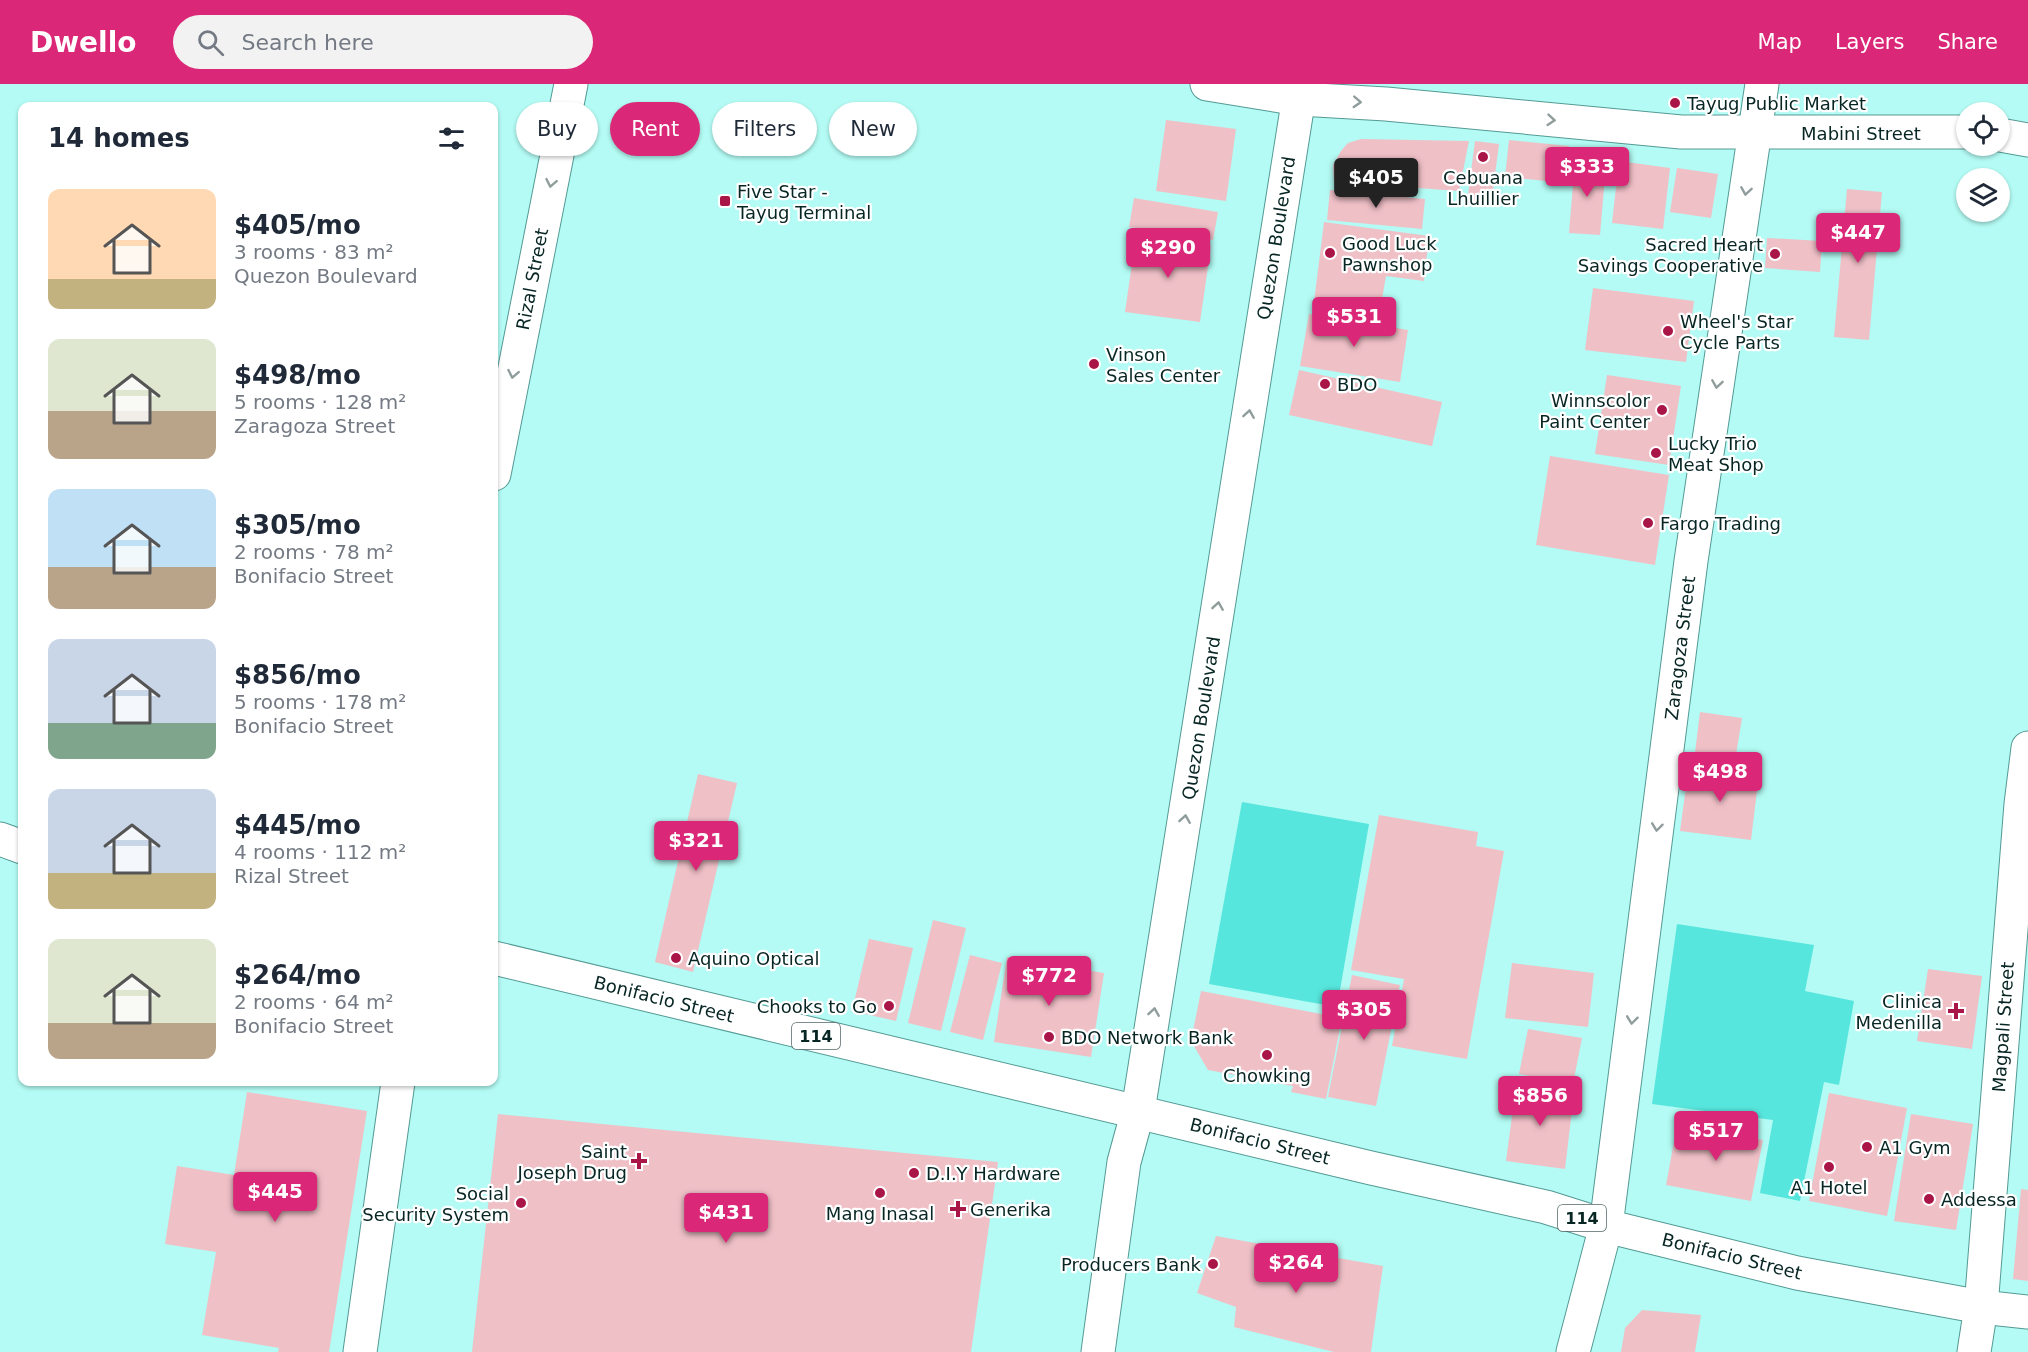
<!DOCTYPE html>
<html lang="en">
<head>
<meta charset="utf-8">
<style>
	:root { --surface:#fff; --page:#f2f2f3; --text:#1f2937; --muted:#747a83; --accent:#db2777 }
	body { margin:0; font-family:"DejaVu Sans",sans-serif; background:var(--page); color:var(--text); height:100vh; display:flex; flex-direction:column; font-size:22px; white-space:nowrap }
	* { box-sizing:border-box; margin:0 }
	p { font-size:20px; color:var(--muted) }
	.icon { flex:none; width:33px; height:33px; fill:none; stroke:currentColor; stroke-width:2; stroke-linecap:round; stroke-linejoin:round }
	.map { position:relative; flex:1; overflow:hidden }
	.drawer { position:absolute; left:18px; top:18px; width:480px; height:984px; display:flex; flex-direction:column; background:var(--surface); border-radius:12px; box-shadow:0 2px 4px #0004 }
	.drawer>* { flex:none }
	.banner { position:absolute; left:516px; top:18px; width:570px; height:54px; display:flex; gap:12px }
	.tools { position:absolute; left:1956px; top:18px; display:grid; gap:12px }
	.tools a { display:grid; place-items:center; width:54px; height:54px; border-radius:50%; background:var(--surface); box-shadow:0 2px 4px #0004; font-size:30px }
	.price { position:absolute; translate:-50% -51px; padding:0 14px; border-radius:6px; background:var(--accent); color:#fff; font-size:20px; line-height:39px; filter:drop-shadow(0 2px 3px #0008) }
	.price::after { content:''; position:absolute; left:50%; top:36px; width:18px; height:14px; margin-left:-9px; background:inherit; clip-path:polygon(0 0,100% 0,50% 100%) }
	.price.selected { background:#222; color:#fff }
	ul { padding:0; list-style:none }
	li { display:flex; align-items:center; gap:18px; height:150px; padding:0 30px }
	li span { display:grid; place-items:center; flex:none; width:168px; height:120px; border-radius:12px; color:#555 }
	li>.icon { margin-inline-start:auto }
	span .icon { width:72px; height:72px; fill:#fffc; stroke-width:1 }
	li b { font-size:26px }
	h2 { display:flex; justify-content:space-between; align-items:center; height:72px; padding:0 30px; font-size:26px }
	.chip { padding:0 21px; border-radius:27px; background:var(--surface); box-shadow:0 2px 4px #0004; font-size:21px; line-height:54px }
	.chip.selected { background:var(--accent); color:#fff }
	header { display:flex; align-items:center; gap:36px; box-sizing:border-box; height:84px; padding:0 30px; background:var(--accent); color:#fff }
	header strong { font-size:28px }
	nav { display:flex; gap:33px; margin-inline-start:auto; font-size:21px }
	.search { width:420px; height:54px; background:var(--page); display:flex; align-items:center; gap:15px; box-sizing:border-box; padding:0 21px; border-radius:33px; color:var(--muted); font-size:22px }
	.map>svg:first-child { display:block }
</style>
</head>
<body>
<header>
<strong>Dwello</strong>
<div class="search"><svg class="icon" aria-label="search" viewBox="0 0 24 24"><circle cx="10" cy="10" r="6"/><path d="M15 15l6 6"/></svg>Search here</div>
<nav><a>Map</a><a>Layers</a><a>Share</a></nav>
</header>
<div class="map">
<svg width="2028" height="1268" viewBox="0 0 2028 1268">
	<rect width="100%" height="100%" fill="#b3fbf4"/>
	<g fill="#57e6dd">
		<polygon points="1242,718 1369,740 1337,923 1209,900"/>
		<polygon points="1677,840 1814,861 1805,907 1854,917 1839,1001 1824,998 1800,1117 1760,1109 1773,1036 1652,1020"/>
	</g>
	<g fill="#f0c0c7">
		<polygon points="1166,36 1236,45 1226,117 1156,107"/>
		<polygon points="1361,55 1469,57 1459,107 1334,98 1333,81 1341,67 1348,59"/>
		<polygon points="1509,56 1569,62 1566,99 1505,93"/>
		<polygon points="1475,57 1499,60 1491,122 1467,119"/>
		<polygon points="1575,77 1606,80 1600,151 1569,149"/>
		<polygon points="1619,77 1670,84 1663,145 1612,139"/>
		<polygon points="1677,84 1718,90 1711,134 1670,128"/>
		<polygon points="1847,105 1882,108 1869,256 1834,253"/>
		<polygon points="1330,106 1425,115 1422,145 1327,136"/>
		<polygon points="1134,114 1218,128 1213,156 1129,143"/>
		<polygon points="1324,138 1429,152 1424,197 1386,192 1380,227 1314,218"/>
		<polygon points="1136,152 1211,162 1200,238 1125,228"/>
		<polygon points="1767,154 1822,157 1820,188 1765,184"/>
		<polygon points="1593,204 1694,217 1686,278 1585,266"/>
		<polygon points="1309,230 1408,246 1400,298 1300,282"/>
		<polygon points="1299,286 1442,318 1432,362 1289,331"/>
		<polygon points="1607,291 1681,302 1669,381 1595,370"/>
		<polygon points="1550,372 1669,391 1655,481 1536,461"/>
		<polygon points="1700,628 1742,634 1734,683 1694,677"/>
		<polygon points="1689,681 1759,690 1751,756 1680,747"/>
		<polygon points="698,690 737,699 693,888 655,878"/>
		<polygon points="1379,731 1478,748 1476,762 1504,767 1467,975 1392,962 1404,895 1351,886"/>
		<polygon points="933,836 966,844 941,947 908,939"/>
		<polygon points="869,855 913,864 896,937 852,927"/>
		<polygon points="970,871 1002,879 983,956 950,948"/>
		<polygon points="1007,873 1104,889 1091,973 994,958"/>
		<polygon points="1512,879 1594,889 1588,943 1505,934"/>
		<polygon points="1928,885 1982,892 1972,965 1917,957"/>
		<polygon points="1352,891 1400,901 1376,1022 1328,1013"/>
		<polygon points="1201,907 1342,934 1326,1015 1291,1008 1293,1002 1208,986 1191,957"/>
		<polygon points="1528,945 1582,954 1573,1000 1519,990"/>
		<polygon points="1516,1002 1574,1009 1565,1085 1506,1077"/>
		<polygon points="247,1008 367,1027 329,1268 278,1268 279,1264 202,1251 216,1168 165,1160 177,1082 234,1091"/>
		<polygon points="1829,1009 1907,1024 1887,1132 1809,1117"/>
		<polygon points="498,1030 998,1078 971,1268 472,1268"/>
		<polygon points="1911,1030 1973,1040 1956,1146 1894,1137"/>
		<polygon points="1718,1033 1739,1037 1736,1051 1763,1056 1751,1117 1666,1101 1675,1052 1698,1057 1700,1044 1716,1047"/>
		<polygon points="2021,1105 2028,1106 2028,1197 2013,1195"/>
		<polygon points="1216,1152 1383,1182 1371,1268 1334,1268 1234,1243 1236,1223 1197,1209"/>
		<polygon points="1642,1226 1701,1231 1695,1268 1621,1268 1625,1244"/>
	</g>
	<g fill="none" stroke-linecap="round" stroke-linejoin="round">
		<g stroke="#549a94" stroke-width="35">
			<g id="minor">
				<polyline points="1207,0 1299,15 1386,20 1681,48 1966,48"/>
				<polyline points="2000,51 2028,56"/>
				<polyline points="494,390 571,0"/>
				<polyline points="360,1268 398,998"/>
				<polyline points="1098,1268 1124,1078 1138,1027"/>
				<polyline points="1573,1268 1606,1142 1691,477 1762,0"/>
				<polyline points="1974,1268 1981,1223 2021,720 2028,664"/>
			</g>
		</g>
		<g stroke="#549a94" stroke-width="35">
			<g id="major">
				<polyline points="0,755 22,763"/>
				<polyline points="494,874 1371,1084 1546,1123 1606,1142 1797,1189 1981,1223 2028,1228"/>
				<polyline points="1138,1027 1301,0"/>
			</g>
		</g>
		<use href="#minor" stroke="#fff" stroke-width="33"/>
		<use href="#major" stroke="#fff" stroke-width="33"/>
	</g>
	<defs><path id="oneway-chevron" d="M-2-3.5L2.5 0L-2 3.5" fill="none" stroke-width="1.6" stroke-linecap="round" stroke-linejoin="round" transform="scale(1.5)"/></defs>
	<g stroke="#8f9d9c">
		<use href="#oneway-chevron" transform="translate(1357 18) rotate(3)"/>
		<use href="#oneway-chevron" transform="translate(1551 36) rotate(5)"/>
		<use href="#oneway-chevron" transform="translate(551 99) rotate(101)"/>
		<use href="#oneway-chevron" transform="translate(1746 107) rotate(99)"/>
		<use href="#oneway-chevron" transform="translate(513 290) rotate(101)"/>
		<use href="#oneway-chevron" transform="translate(1717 300) rotate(99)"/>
		<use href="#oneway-chevron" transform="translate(1249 330) rotate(-81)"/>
		<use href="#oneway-chevron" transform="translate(1218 522) rotate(-81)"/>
		<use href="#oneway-chevron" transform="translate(1185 735) rotate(-81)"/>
		<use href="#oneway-chevron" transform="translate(1657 743) rotate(97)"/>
		<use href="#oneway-chevron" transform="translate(1154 928) rotate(-81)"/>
		<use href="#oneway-chevron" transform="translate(1632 936) rotate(97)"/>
	</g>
	<g fill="#a91547" stroke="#fff" stroke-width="2">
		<circle cx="1675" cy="19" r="6"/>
		<circle cx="1483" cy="73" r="6"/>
		<rect x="719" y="111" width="12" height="12" rx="3"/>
		<circle cx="1330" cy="169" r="6"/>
		<circle cx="1775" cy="170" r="6"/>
		<circle cx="1668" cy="247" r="6"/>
		<circle cx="1094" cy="280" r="6"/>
		<circle cx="1325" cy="300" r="6"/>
		<circle cx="1662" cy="326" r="6"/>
		<circle cx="1656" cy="369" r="6"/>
		<circle cx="1648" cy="439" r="6"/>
		<circle cx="676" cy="874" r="6"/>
		<circle cx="889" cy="922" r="6"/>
		<path d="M1953 918h6v6h6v6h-6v6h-6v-6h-6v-6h6z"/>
		<circle cx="1049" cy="953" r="6"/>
		<circle cx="1267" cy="971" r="6"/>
		<circle cx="1867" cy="1063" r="6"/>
		<path d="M636 1068h6v6h6v6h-6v6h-6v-6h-6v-6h6z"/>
		<circle cx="1829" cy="1083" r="6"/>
		<circle cx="914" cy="1089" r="6"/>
		<circle cx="880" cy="1109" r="6"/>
		<circle cx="1929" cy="1115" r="6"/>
		<circle cx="521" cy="1119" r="6"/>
		<path d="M955 1116h6v6h6v6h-6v6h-6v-6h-6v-6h6z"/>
		<circle cx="1213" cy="1180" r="6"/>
	</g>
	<g text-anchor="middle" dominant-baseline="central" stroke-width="4.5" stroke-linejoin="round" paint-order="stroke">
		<g fill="#fff" stroke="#516665" stroke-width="1.5">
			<rect x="792" y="939" width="48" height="26" rx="4.5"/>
			<rect x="1558" y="1121" width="48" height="26" rx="4.5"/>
		</g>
		<g font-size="16" font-weight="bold" fill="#062523">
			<text x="816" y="952">114</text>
			<text x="1582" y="1134">114</text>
		</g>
		<g font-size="18" fill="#062523" stroke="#fff" text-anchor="start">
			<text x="1687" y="19">Tayug Public Market</text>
			<text x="1483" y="93" text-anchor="middle">Cebuana<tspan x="1483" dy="21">Lhuillier</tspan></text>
			<text x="737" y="107">Five Star -<tspan x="737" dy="21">Tayug Terminal</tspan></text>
			<text x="1342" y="159">Good Luck<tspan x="1342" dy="21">Pawnshop</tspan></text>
			<text x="1763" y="160" text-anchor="end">Sacred Heart<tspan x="1763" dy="21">Savings Cooperative</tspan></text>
			<text x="1680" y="237">Wheel's Star<tspan x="1680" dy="21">Cycle Parts</tspan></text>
			<text x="1106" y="270">Vinson<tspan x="1106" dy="21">Sales Center</tspan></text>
			<text x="1337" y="300">BDO</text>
			<text x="1650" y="316" text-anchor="end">Winnscolor<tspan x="1650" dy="21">Paint Center</tspan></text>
			<text x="1668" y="359">Lucky Trio<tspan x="1668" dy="21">Meat Shop</tspan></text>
			<text x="1660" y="439">Fargo Trading</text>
			<text x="688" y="874">Aquino Optical</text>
			<text x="1942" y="917" text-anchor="end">Clinica<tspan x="1942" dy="21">Medenilla</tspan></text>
			<text x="877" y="922" text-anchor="end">Chooks to Go</text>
			<text x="1061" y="953">BDO Network Bank</text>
			<text x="1267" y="991" text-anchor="middle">Chowking</text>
			<text x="1879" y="1063">A1 Gym</text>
			<text x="627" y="1067" text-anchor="end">Saint<tspan x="627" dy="21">Joseph Drug</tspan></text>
			<text x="926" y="1089">D.I.Y Hardware</text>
			<text x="1829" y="1103" text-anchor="middle">A1 Hotel</text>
			<text x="509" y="1109" text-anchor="end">Social<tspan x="509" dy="21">Security System</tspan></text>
			<text x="1941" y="1115">Addessa</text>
			<text x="970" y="1125">Generika</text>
			<text x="880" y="1129" text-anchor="middle">Mang Inasal</text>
			<text x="1201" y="1180" text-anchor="end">Producers Bank</text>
		</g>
		<g font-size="18" fill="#062523" stroke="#fff">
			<text x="1861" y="49">Mabini Street</text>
			<text transform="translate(1276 154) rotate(-81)">Quezon Boulevard</text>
			<text transform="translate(532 195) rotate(-79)">Rizal Street</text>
			<text transform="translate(1680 564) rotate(-83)">Zaragoza Street</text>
			<text transform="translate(1201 634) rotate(-81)">Quezon Boulevard</text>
			<text transform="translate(664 915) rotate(14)">Bonifacio Street</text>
			<text transform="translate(2003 943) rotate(-86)">Magpali Street</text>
			<text transform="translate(1260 1057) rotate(14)">Bonifacio Street</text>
			<text transform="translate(1732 1172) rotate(14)">Bonifacio Street</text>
		</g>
	</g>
</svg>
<div class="tools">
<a><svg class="icon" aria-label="locate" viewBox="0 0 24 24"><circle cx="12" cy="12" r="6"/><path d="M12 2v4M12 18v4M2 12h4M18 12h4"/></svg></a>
<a><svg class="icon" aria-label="layers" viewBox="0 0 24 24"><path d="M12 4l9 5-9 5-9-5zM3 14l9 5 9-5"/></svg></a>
</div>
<b class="price" style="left:1587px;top:114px">$333</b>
<b class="price selected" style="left:1376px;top:125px">$405</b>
<b class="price" style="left:1858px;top:180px">$447</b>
<b class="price" style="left:1168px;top:195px">$290</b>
<b class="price" style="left:1354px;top:264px">$531</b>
<b class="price" style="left:1720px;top:719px">$498</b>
<b class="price" style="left:696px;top:788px">$321</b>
<b class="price" style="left:1049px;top:923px">$772</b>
<b class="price" style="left:1364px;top:957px">$305</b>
<b class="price" style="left:1540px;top:1043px">$856</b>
<b class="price" style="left:1716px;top:1078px">$517</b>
<b class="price" style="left:275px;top:1139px">$445</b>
<b class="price" style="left:726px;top:1160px">$431</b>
<b class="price" style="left:1296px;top:1210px">$264</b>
<div class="banner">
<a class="chip">Buy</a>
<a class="chip selected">Rent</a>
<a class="chip">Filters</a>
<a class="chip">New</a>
</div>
<section class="drawer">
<h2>14 homes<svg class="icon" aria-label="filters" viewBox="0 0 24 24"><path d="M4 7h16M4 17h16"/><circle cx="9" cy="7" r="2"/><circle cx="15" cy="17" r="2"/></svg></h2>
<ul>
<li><span style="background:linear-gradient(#ffd9b3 75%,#c2b280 0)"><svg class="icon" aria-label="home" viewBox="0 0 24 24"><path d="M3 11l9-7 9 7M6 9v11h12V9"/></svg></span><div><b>$405/mo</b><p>3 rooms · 83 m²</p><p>Quezon Boulevard</p></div></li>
<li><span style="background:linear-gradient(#dfe7d0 60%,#b9a48a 0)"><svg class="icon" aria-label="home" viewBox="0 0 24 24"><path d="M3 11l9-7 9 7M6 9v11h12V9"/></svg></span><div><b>$498/mo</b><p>5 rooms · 128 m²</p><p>Zaragoza Street</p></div></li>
<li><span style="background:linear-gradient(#bfe0f5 65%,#b9a48a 0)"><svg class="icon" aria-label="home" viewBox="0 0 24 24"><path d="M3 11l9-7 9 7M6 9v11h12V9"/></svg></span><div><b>$305/mo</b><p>2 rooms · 78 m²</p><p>Bonifacio Street</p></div></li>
<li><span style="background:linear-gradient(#c9d6e8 70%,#7fa58c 0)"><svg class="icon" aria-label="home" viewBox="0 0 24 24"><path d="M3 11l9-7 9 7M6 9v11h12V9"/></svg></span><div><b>$856/mo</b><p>5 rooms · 178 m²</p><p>Bonifacio Street</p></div></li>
<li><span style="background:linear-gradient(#c9d6e8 70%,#c2b280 0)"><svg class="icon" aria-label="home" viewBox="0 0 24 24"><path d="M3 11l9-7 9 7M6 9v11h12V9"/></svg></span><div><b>$445/mo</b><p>4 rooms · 112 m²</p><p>Rizal Street</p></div></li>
<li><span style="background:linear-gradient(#dfe7d0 70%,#b9a48a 0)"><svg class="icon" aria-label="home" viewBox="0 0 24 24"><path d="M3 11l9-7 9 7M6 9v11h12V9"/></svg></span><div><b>$264/mo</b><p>2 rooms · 64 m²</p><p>Bonifacio Street</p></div></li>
</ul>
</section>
</div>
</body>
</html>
